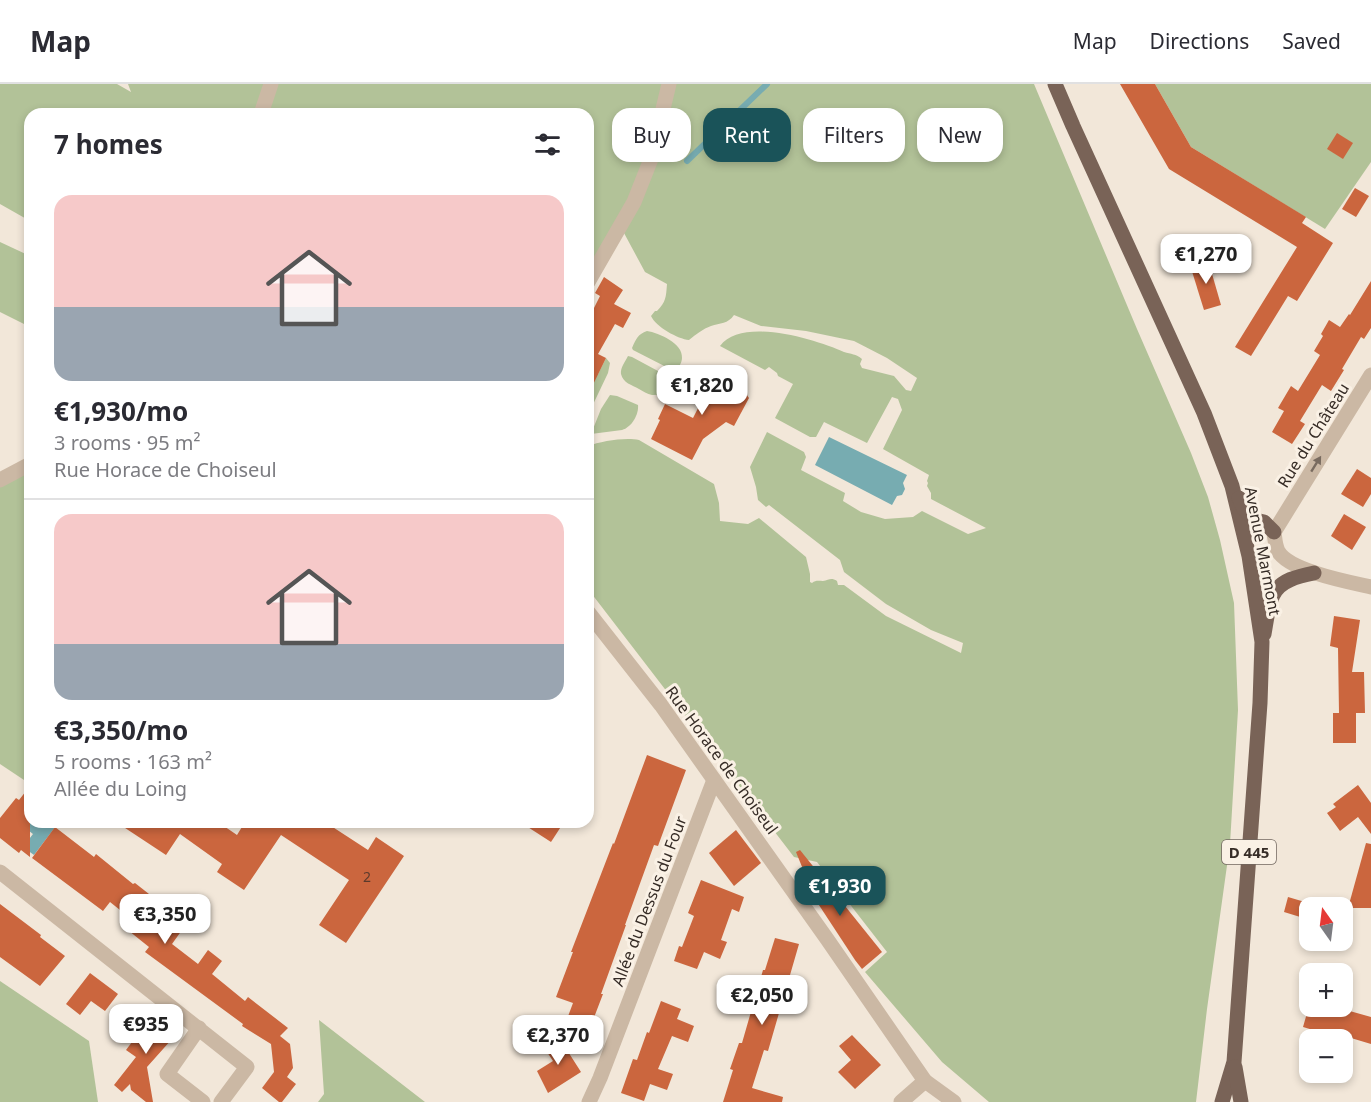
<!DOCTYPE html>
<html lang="en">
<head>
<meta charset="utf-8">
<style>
	:root { --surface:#fff; --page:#f7f7f7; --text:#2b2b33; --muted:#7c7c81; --line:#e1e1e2; --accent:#1a5359 }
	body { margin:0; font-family:"Noto Sans",sans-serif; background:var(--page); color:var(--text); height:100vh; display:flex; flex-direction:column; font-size:22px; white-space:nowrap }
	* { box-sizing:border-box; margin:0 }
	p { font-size:20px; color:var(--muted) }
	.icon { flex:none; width:33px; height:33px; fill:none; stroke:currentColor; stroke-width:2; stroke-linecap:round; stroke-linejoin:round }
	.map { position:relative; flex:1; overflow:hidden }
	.sheet { position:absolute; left:24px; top:24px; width:570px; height:720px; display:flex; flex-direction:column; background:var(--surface); border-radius:18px; box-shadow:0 3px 9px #0003 }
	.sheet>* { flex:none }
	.top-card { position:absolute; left:612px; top:24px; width:570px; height:54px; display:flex; gap:12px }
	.needle { width:39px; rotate:346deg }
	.fabs { position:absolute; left:1299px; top:813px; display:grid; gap:12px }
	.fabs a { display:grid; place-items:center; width:54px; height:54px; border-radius:12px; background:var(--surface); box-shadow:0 3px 9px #0003; font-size:30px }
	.price { position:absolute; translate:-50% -51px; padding:0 14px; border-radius:12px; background:#fff; color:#222; font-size:20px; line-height:39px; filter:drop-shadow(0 2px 3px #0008) }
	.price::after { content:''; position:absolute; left:50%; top:36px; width:18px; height:14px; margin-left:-9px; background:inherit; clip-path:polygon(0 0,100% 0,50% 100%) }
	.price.on { background:var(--accent); color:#fff }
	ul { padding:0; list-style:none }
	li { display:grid; align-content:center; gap:12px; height:318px; padding:0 30px }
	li+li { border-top:2px solid var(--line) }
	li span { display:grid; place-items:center; height:186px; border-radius:18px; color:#555 }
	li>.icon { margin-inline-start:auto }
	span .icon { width:108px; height:108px; fill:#fffc; stroke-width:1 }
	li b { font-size:26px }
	h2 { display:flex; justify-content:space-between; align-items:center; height:72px; padding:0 30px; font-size:26px }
	.tag { padding:0 21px; border-radius:18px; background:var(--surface); box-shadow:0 3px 9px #0003; font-size:21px; line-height:54px }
	.tag.on { background:var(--accent); color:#fff }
	header { display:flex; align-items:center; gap:36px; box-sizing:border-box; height:84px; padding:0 30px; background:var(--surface); border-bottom:2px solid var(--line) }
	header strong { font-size:28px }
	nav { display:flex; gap:33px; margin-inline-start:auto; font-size:21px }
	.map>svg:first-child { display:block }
</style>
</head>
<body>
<header>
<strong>Map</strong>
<nav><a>Map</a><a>Directions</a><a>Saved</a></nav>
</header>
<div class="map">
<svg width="1371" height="1018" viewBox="0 0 1371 1018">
	<rect width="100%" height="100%" fill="#f2e7d9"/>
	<g fill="#b2c298">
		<path d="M0 0H117L131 8 128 0H1034L1137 245 1191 369 1208 413 1220 456 1234 519 1238 626 1230 760 1207 925 1196 1018H989L942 978 865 888 887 868 817 778 794 773 588 505V362C601 357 626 353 639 356L714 400 719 419 720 437 748 440 759 434 806 473 810 490V498L812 499C816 496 818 497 823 497 829 496 831 493 837 497L838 501H844L886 532 961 569 963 559 931 546 886 520 844 488 840 476 769 421 766 423 758 416 756 403 750 383 767 348 804 368 806 373 801 386 845 409 843 417 861 428 885 435 913 433 922 427 968 450 986 444 931 415V409L927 402 928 399 927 397 929 391 883 365 902 326 898 315 892 313 867 359 824 338 816 353H810L775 334 793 300 778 292 777 289 769 283 765 286 720 262C742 232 817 256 844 268 851 270 856 270 862 275L860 280 862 284 894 292 906 306 911 307 917 294 887 274 854 257 806 247 761 242 734 231C728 240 720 239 711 242 703 245 696 250 689 256 678 255 656 243 651 232L655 227H657C666 218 666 213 667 200L645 188 617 136 588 185V30H30V137L0 120Z"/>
		<polygon points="1155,0 1371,0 1371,78 1325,145 1191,63"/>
		<polygon points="0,158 30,172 30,243 0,228"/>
		<path d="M647 247C659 249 683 259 682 274 682 279 678 284 676 288L633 266 632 264C636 255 638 250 647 247Z"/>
		<path d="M628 272 632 273 671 294C670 303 663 312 652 311 647 310 643 307 639 305 632 301 623 299 621 290 620 284 625 278 628 272Z"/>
		<polygon points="606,274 610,279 608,289 588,331 588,285 598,290"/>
		<path d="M610 311 617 312 638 321C639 330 632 343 622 346L591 350 601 325Z"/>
		<polygon points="30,380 30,700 0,680 0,396"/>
		<polygon points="0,897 89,957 98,1018 0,1018"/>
		<polygon points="319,936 425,1018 318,1018 324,1010"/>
	</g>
	<g fill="#77acb1">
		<polygon points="829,353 907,391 903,399 905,405 902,411 897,412 892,421 815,381"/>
		<polygon points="30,738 59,738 34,771 23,763 33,750 19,739"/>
	</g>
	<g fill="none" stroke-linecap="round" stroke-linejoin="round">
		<polyline stroke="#77acb1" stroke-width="6" points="687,77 767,0"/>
	</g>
	<g fill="#cb663e">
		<polygon points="1120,0 1155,0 1191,63 1306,133 1302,139 1333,159 1297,217 1288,212 1251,272 1235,263 1297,163 1169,85"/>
		<polygon points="1337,49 1353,59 1343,75 1327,65"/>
		<polygon points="1355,104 1369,112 1356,133 1342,125"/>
		<polygon points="1208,176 1221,221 1204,226 1190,181"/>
		<polygon points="604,193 623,206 614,220 631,229 623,244 615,240 598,270 606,274 588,311 588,236 600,212 595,209"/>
		<polygon points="1371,197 1371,244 1364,255 1361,253 1342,285 1344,286 1331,307 1322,301 1300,337 1305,340 1292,360 1272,348 1284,327 1278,324 1291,302 1298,307 1320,271 1314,267 1323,252 1321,250 1329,236 1340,243 1349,230 1350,231"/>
		<polygon points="719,283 741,295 738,299 749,314 734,342 726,338 703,355 692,376 651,355 660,336 658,335 665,320 693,334"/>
		<polygon points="1357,385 1371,394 1371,410 1363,423 1341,410"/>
		<polygon points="1344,430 1366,443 1352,466 1331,452"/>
		<polygon points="1334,532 1360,536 1352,588 1364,588 1365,629 1356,629 1356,659 1333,659 1333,629 1339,629 1338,564 1330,562"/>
		<polygon points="647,671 686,686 658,762 654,761 642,794 625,841 626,841 601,910 603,910 590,944 567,935 573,919 556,913 573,868 571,868 613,759 614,760"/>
		<polygon points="1358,701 1371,719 1371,750 1358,733 1340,747 1327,729 1336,723 1333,720"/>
		<polygon points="30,702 30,773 21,766 19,769 0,754 0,734 16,714 19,716"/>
		<polygon points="116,738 218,738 237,751 245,738 325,738 368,766 376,753 404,772 346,859 319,841 349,796 281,751 244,806 217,788 222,780 180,750 166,771"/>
		<polygon points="520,738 564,738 551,758"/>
		<polygon points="55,743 94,773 96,770 133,800 135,799 149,810 139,824 163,844 170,835 182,846 172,860 198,880 208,866 222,877 212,890 245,917 248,913 288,944 280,952 290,960 293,984 287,993 296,1000 282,1018 279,1018 262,1004 274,988 271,960 242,942 243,940 145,868 149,863 124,843 130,834 110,818 103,827 32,774"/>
		<polygon points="736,746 761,779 734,802 709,769"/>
		<polygon points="1366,759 1371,760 1371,824 1348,824"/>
		<polygon points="800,766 882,868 862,885 855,876 815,815 796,768"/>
		<polygon points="701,796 744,813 739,828 732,825 721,856 727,858 720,875 704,868 697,885 674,877 679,862 682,863 694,832 688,829"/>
		<polygon points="1288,813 1315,821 1314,824 1310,824 1310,836 1284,828"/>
		<polygon points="0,820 41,851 40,853 65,872 40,902 0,873"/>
		<polygon points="775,854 799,860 768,967 764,966 752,1004 783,1013 782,1018 723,1018 733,986 730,985 739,959 742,959 763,886 765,886"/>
		<polygon points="90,889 118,910 105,927 91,917 80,931 66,920"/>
		<polygon points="661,917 681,925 677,935 694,942 688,958 672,952 658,985 673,990 667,1006 650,1000 644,1017 621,1009 633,975 637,976 647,948 649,949"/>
		<polygon points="1309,922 1332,922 1371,933 1371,960 1341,951 1340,954 1303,943"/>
		<polygon points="156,926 176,942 168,952 172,955 147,983 153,1018 146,1018 131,1006 130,1000 122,1008 114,1001 136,973 126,966"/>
		<polygon points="852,951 881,981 855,1005 838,988 851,976 839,962"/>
		<polygon points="558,952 581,988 548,1009 537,987 553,977 543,962"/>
	</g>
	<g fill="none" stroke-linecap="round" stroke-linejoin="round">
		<g stroke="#cbb8a4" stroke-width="15">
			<polyline points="261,30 271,0"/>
			<polyline points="588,198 634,118 651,75 669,0"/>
			<path d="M1371 291 1274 448C1275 455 1275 461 1278 467 1289 487 1349 498 1371 503"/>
			<polyline points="0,396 30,380"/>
			<polyline points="588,528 661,621 827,855 925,997 954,1018"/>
			<polyline points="0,788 247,983 221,1018"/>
			<polyline points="199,944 167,990 203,1018"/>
			<polyline points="589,1018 600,994 714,696"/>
			<polyline points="901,1018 925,997"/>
		</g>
		<g stroke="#796357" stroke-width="15">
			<polyline points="1055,0 1073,42 1204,329 1232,402 1249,472 1262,558 1260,619 1234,978 1222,1018"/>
			<polyline points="1239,414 1244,425 1255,436 1264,438 1274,448"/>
			<path d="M1264 550C1266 540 1268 520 1273 511 1280 496 1299 492 1314 489"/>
			<polyline points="1235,983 1241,1018"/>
		</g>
	</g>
	<defs><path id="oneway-solid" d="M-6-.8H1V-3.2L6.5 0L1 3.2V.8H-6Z" transform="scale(1.5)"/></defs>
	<use fill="#796b5f" href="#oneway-solid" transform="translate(1316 380) rotate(-58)"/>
	<g text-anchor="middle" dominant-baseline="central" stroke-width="6" stroke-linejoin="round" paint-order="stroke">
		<g font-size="14" fill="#5b3a2c">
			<text x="367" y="792">2</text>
		</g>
		<rect fill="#faf1e5" stroke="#71675f" stroke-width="1.5" x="1222" y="756" width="54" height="24" rx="4.5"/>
		<g font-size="15" font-weight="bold" fill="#362c26">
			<text x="1249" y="768">D 445</text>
		</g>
		<g font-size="16" fill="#362c26" stroke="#faf1e5">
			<text transform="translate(1313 351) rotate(-58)">Rue du Château</text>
			<text transform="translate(1263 467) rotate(79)">Avenue Marmont</text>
			<text transform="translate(722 676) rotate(54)">Rue Horace de Choiseul</text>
			<text transform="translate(649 817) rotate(-69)">Allée du Dessus du Four</text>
		</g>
	</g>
</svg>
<div class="fabs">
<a><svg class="needle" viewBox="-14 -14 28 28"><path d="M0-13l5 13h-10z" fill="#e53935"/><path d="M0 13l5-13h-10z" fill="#7c7c81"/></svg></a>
<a>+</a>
<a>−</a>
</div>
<b class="price" style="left:1206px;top:201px">€1,270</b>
<b class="price" style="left:702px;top:332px">€1,820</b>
<b class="price on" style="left:840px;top:833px">€1,930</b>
<b class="price" style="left:165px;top:861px">€3,350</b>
<b class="price" style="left:762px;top:942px">€2,050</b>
<b class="price" style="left:146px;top:971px">€935</b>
<b class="price" style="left:558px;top:982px">€2,370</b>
<div class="top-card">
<a class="tag">Buy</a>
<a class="tag on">Rent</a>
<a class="tag">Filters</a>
<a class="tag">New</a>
</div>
<section class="sheet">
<h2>7 homes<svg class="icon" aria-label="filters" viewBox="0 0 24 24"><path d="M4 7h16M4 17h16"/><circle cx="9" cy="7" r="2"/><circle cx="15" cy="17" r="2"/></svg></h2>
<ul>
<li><span style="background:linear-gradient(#f6c9c9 60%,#9aa5b1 0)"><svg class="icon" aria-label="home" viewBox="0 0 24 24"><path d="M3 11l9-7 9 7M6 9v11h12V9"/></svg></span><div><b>€1,930/mo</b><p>3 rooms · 95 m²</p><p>Rue Horace de Choiseul</p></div></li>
<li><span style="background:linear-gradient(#f6c9c9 70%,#9aa5b1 0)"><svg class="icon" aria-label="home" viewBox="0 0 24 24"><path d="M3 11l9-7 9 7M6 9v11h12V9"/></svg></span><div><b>€3,350/mo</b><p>5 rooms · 163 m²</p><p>Allée du Loing</p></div></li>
</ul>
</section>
</div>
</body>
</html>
